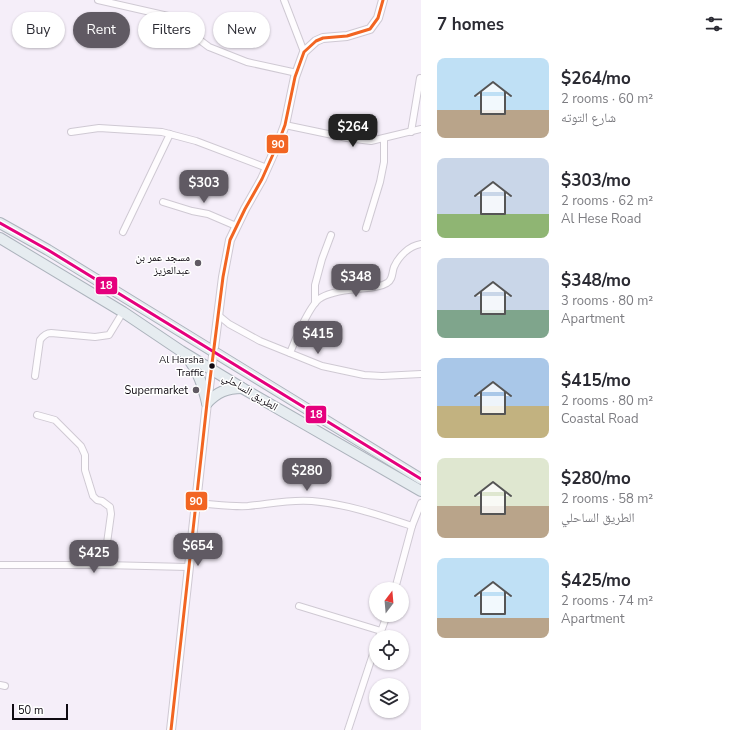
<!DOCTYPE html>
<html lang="en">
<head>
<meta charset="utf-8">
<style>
	:root { --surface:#fff; --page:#f2f2f3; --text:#2b2b33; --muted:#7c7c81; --accent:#605a63 }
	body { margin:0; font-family:"Nunito Sans","Noto Naskh Arabic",sans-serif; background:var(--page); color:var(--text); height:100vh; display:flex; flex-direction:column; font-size:15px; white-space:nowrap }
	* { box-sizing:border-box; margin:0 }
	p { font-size:13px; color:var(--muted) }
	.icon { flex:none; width:22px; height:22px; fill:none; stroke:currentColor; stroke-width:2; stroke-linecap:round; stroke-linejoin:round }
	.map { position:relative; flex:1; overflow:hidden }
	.drawer { display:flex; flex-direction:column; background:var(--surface); width:320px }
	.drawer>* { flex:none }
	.guide { position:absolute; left:12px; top:12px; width:349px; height:36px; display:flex; gap:8px }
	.needle { width:26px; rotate:16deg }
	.tools { position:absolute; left:369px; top:582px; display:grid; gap:8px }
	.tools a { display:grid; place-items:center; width:40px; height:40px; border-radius:50%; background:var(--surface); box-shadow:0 1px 3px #0004; font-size:20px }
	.scale { position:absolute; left:12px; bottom:10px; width:56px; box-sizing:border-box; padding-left:4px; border:2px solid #0f0a12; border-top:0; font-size:11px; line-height:14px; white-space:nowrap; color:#0f0a12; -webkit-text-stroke:3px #fff; paint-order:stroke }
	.price { position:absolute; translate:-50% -34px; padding:0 9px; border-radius:8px; background:var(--accent); color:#fff; font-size:13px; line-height:26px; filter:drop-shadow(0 1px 2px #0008) }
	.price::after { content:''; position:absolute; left:50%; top:24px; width:12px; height:9px; margin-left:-6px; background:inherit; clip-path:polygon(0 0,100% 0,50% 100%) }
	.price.active { background:#222; color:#fff }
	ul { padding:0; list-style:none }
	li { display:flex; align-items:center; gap:12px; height:100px; padding:0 16px }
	li span { display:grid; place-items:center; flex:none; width:112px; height:80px; border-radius:8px; color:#555 }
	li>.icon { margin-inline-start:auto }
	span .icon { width:48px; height:48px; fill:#fffc; stroke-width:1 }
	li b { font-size:17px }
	h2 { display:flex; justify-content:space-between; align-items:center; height:48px; padding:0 16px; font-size:17px }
	.tag { padding:0 14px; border-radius:18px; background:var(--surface); box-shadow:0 1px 3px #0004; font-size:14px; line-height:36px }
	.tag.active { background:var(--accent); color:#fff }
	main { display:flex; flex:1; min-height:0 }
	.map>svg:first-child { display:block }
</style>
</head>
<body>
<main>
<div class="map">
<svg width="421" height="730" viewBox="0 0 421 730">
	<rect width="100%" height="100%" fill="#f5eef9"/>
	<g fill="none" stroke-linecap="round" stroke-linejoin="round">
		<g stroke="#cfc9d3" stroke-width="8">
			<g id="minor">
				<polyline points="98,0 177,18 186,23 201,41 209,47 247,62 297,73"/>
				<polyline points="284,0 304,52"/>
				<polyline points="285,125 347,138 371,141 421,129"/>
				<polyline points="71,132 99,128 162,132 196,141 267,168"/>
				<polyline points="411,132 420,78"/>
				<polyline points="163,202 192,211 208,214 236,226"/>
				<polyline points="366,228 380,182 384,162 384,139"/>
				<polyline points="123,232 170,134"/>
				<polyline points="315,303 315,285 322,259 331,235"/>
				<polyline points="218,315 229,324 260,341 322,366 364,375 382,376 421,374"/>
				<path d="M290 353C295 340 309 307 319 299 327 293 347 290 357 289 367 288 379 288 387 283 393 280 392 272 394 267 399 256 409 246 421 244"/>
				<path d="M35 376 40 340C43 336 46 333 51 333L95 337 109 335 123 312"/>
				<polyline points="37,415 55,420 81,446 85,455 85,470 93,496 97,500 102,501 110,507 111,514 104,565"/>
				<path d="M196 503C213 504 231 507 248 506 269 504 290 499 312 501 347 504 379 515 412 526"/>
				<polyline points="0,565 104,565 188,567"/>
				<polyline points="395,589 412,526 421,503"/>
				<polyline points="299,606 381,631"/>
				<polyline points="379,637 387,615"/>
				<polyline points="0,685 5,686"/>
				<polyline points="348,730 376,645"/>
			</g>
		</g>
		<g stroke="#cfc9d3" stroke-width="10">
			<polyline id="tertiary" points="171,730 207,403 223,277 230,240 245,209 262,179 279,141 285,125 295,77 304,52 316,41 323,38 347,36 370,29 378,18 383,0"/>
		</g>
		<g stroke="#acb3bc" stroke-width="12">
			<g id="trunk">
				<polyline points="0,223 48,250 421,479"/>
				<polyline points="0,238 123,312 181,351 242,388 421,491"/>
				<path d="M186 356C198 370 203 386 207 403"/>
				<path d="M207 403C217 392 227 388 242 388"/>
			</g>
		</g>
		<use href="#minor" stroke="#fefcfe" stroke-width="6"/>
		<use href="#tertiary" stroke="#fefcfe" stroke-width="8"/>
		<use href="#trunk" stroke="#e6ecf0" stroke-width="10"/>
		<g stroke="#fff" stroke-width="6">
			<polyline id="bus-1" points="0,223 48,250 421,479"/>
		</g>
		<g stroke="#fff" stroke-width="6">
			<polyline id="bus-2" points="171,730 207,403 223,277 230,240 245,209 262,179 279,141 285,125 295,77 304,52 316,41 323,38 347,36 370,29 378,18 383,0"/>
		</g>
		<use href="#bus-1" stroke="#e5007d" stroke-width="3"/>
		<use href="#bus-2" stroke="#f26522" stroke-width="3"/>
	</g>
	<g fill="#605a63" stroke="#fff" stroke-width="1.5">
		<circle cx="198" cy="263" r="4"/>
		<circle cx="196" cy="390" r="4"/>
	</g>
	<circle fill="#0f0a12" stroke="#fff" stroke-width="1.5" cx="212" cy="366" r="3.5"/>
	<g text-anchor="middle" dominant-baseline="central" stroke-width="3" stroke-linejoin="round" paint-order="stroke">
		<g font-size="10" fill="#0f0a12" stroke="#fff" text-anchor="end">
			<text x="204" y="360">Al Harsha<tspan x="204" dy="13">Traffic</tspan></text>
		</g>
		<g font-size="11" fill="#0f0a12" stroke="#fff" text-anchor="end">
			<text x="190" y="257">مسجد عمر بن<tspan x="190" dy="13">عبدالعزيز</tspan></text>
			<text x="188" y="390">Supermarket</text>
		</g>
		<g font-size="11" fill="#0f0a12" stroke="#fff">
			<text transform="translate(250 392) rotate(31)">الطريق الساحلي</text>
		</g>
	</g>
	<g stroke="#fff" stroke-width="1.5">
		<rect x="266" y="134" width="23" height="20" rx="4" fill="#f26522"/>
		<rect x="95" y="276" width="23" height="19" rx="4" fill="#e5007d"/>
		<rect x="305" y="405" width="22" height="19" rx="4" fill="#e5007d"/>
		<rect x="185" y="491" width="23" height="20" rx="4" fill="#f26522"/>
	</g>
	<g font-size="11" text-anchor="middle" font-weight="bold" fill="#fff">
		<text x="278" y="148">90</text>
		<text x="106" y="289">18</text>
		<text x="316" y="418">18</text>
		<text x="196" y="505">90</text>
	</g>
</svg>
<div class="tools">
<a><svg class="needle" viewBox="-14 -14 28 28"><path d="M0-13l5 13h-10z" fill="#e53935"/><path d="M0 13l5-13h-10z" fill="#7c7c81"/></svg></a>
<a><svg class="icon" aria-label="locate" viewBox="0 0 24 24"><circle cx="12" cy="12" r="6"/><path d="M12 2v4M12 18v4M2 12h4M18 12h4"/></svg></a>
<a><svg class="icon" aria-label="layers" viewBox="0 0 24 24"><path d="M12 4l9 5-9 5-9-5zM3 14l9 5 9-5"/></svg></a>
</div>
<div class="scale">50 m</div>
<b class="price active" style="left:353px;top:148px">$264</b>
<b class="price" style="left:204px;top:204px">$303</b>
<b class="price" style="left:356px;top:298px">$348</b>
<b class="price" style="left:318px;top:355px">$415</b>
<b class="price" style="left:307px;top:492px">$280</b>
<b class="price" style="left:198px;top:567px">$654</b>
<b class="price" style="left:94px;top:574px">$425</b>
<div class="guide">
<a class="tag">Buy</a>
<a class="tag active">Rent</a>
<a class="tag">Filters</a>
<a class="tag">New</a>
</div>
</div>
<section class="drawer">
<h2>7 homes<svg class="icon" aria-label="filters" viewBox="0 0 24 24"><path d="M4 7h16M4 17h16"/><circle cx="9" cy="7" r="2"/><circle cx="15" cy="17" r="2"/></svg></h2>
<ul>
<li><span style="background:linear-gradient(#bfe0f5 65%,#b9a48a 0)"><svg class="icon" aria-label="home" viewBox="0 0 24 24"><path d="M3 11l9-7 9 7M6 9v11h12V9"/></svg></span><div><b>$264/mo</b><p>2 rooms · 60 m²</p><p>شارع التوته</p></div></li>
<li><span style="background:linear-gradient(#c9d6e8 70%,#8fb573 0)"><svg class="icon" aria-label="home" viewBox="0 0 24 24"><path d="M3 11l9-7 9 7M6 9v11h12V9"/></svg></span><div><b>$303/mo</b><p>2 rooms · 62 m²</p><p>Al Hese Road</p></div></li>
<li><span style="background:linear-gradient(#c9d6e8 65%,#7fa58c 0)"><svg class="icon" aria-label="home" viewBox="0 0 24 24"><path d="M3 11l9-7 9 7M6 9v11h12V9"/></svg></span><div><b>$348/mo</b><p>3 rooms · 80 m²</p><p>Apartment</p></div></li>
<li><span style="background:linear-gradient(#a9c7e8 60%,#c2b280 0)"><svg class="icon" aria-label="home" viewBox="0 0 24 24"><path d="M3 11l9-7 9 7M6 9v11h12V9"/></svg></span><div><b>$415/mo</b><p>2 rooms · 80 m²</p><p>Coastal Road</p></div></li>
<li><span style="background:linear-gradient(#dfe7d0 60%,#b9a48a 0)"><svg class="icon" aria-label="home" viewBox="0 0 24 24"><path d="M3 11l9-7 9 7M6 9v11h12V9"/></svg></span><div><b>$280/mo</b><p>2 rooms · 58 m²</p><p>الطريق الساحلي</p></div></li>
<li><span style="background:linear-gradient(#bfe0f5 75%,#b9a48a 0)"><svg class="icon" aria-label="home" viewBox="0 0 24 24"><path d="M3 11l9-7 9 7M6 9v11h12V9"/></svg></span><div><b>$425/mo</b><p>2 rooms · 74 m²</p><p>Apartment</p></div></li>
</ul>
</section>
</main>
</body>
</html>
